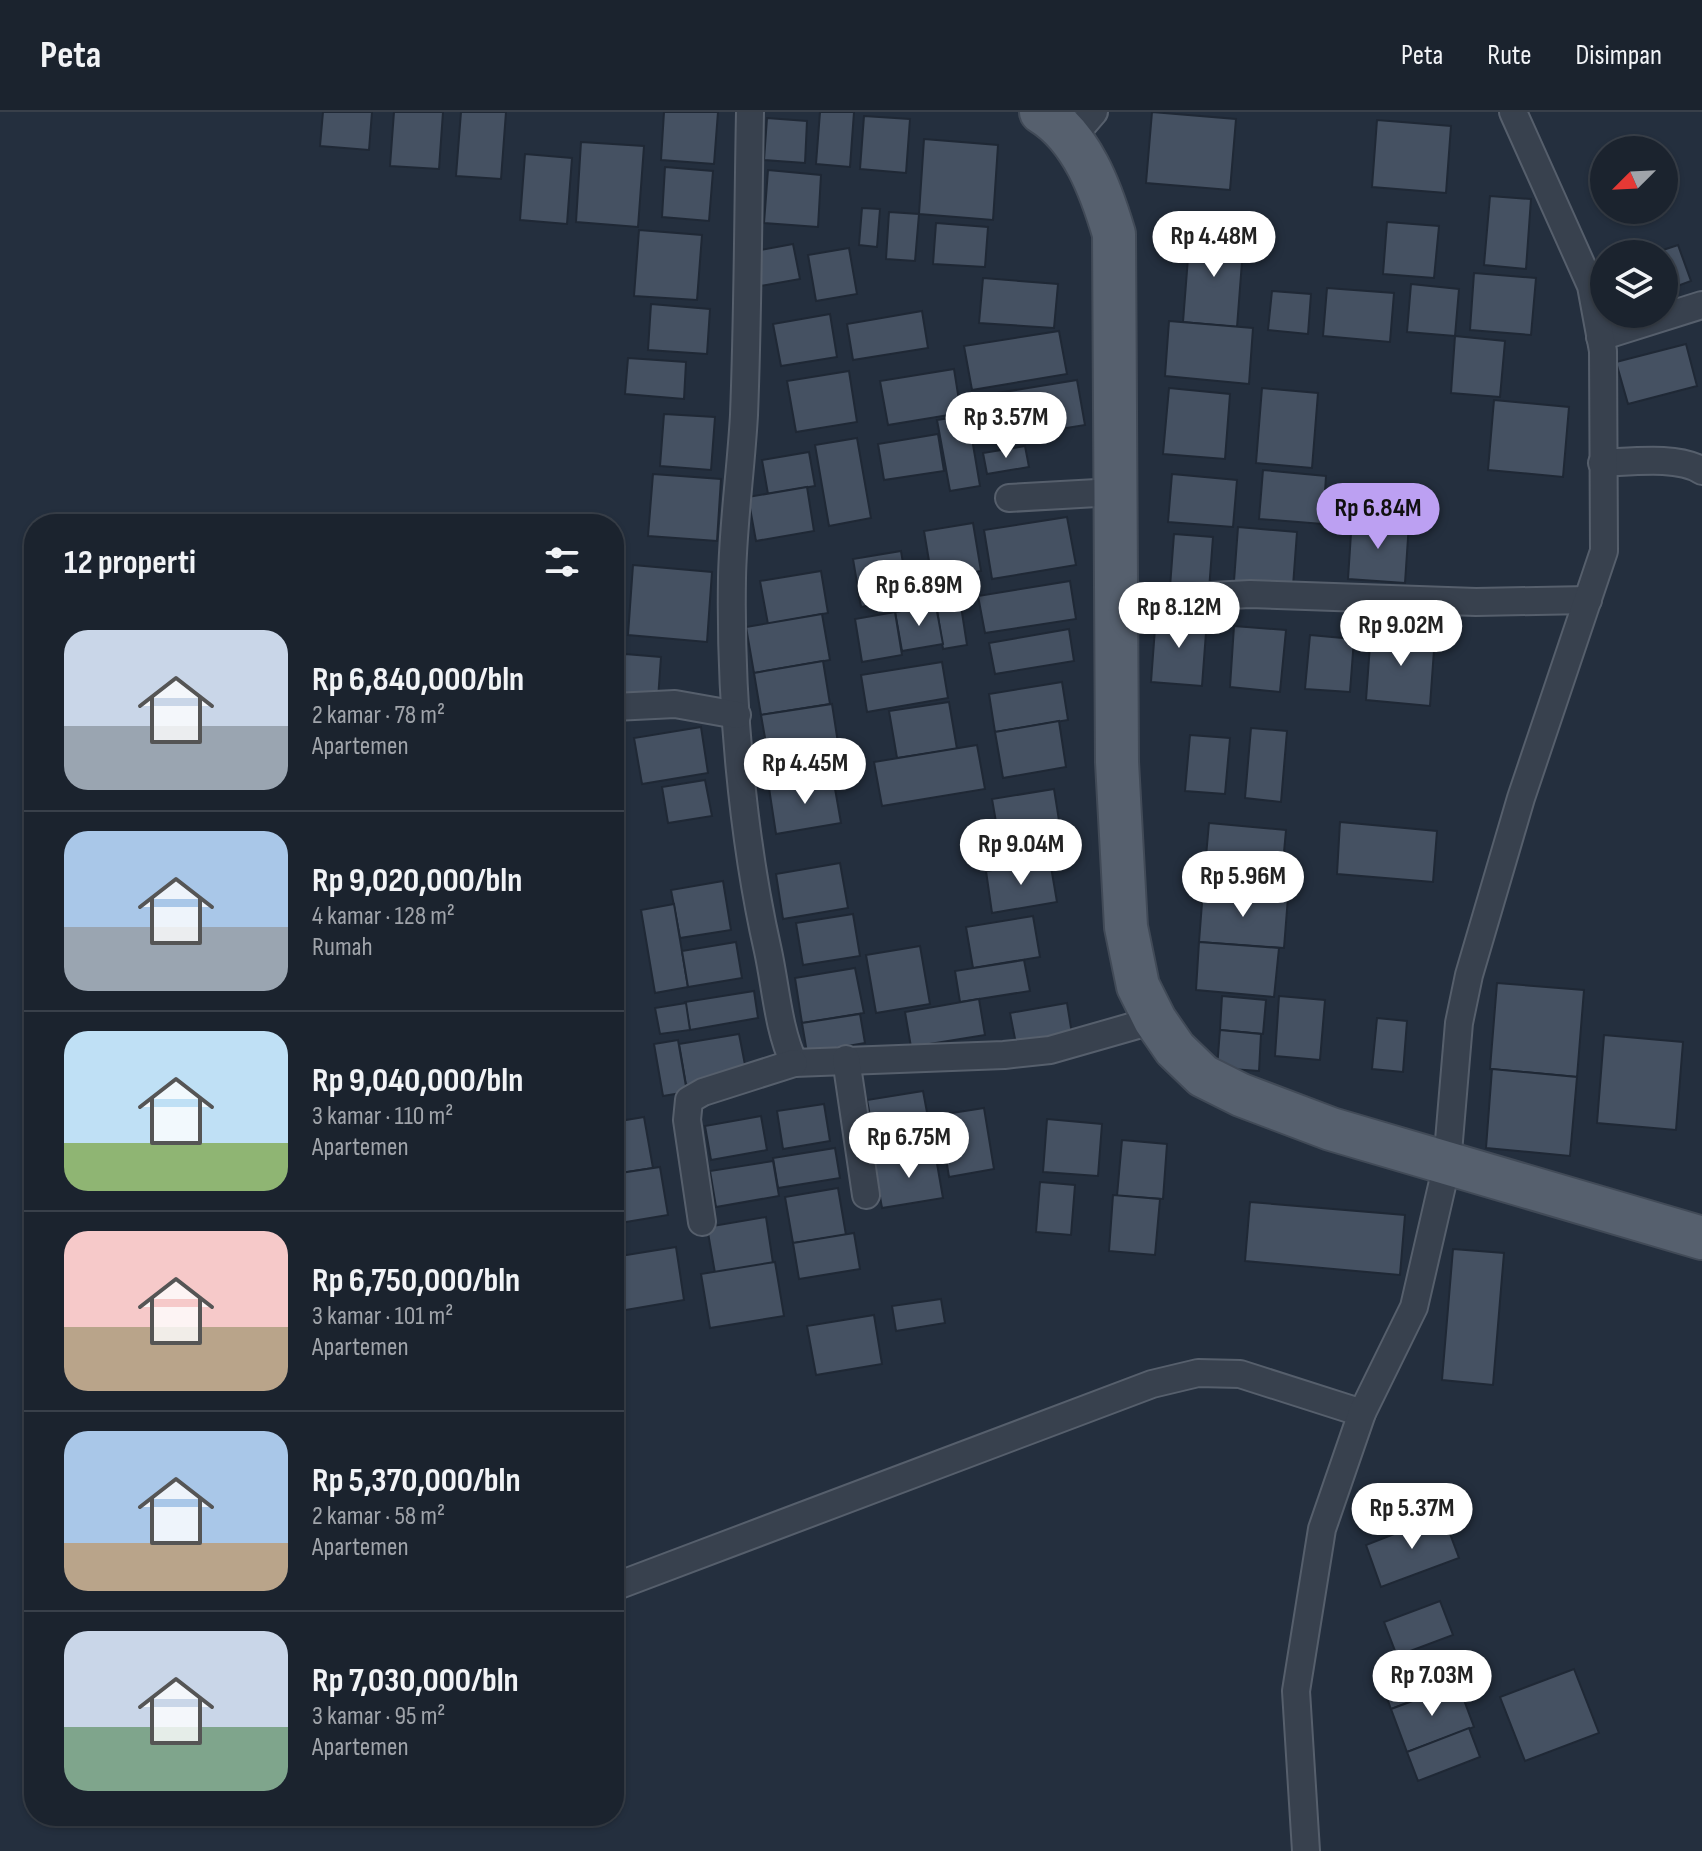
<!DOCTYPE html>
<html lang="id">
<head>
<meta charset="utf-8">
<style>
	:root { --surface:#1b232e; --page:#242b36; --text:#f1f3f6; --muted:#a0a4aa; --line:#39404a; --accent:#bca0f2 }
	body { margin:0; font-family:"Sofia Sans Condensed",sans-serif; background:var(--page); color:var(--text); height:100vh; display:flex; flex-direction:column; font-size:30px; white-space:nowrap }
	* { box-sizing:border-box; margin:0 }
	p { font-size:26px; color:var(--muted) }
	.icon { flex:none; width:44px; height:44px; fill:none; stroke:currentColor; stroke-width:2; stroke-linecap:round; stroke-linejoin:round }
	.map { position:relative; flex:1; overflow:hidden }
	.drawer { position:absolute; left:24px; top:402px; width:600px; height:1312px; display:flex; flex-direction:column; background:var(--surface); border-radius:32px; box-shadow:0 2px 6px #0004,0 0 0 2px var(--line) }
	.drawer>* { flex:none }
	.needle { width:52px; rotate:246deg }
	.fabs { position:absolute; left:1590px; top:24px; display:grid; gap:16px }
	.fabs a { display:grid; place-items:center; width:88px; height:88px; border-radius:50%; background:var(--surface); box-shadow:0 2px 6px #0004,0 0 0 2px var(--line); font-size:40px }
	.price { position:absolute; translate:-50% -68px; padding:0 18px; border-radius:28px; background:#fff; color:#222; font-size:26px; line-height:52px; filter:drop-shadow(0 2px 4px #0008) }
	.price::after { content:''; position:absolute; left:50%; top:48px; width:24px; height:18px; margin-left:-12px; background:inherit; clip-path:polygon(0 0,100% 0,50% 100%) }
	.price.on { background:var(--accent); color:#111 }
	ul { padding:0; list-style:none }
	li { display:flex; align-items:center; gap:24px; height:200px; padding:0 40px }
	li+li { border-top:2px solid var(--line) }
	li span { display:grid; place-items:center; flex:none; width:224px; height:160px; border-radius:24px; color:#555 }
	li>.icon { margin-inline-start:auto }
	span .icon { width:96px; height:96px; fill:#fffc; stroke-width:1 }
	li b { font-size:34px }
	h2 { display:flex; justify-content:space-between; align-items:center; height:96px; padding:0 40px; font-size:34px }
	header { display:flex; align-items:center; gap:48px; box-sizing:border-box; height:112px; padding:0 40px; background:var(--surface); border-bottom:2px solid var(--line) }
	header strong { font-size:38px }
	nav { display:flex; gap:44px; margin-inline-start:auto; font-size:28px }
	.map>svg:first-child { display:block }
</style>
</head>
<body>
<header>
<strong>Peta</strong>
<nav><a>Peta</a><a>Rute</a><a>Disimpan</a></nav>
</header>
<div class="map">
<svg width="1702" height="1739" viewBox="0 0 1702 1739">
	<rect width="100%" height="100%" fill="#242f3e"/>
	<g fill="#455162" stroke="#1f2835" stroke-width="2">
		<polygon points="323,0 372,0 369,38 320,34"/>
		<polygon points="394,0 443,0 439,57 390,54"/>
		<polygon points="461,0 506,0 501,67 456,64"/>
		<polygon points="664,0 718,0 714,52 661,48"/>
		<polygon points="820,0 854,0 850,55 816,52"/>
		<polygon points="1152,0 1236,7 1230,78 1146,71"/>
		<polygon points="864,4 910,7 906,61 860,57"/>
		<polygon points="767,6 807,9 805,51 764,48"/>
		<polygon points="1377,8 1451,14 1446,81 1372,75"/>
		<polygon points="924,27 998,33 993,108 919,102"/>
		<polygon points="581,30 644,34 638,115 576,110"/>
		<polygon points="525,42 572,46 567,112 520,108"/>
		<polygon points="665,55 713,59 709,109 662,105"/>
		<polygon points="768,58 821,63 818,115 764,111"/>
		<polygon points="1490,84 1531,87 1526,157 1484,153"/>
		<polygon points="862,96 880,97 877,135 859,133"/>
		<polygon points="889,100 919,102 915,149 886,147"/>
		<polygon points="1387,110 1439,114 1434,166 1383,162"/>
		<polygon points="936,111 988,115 985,155 933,152"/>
		<polygon points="639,118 702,123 697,188 634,184"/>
		<polygon points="1190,120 1244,124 1237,215 1183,210"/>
		<polygon points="793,132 800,167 760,174 755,139"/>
		<polygon points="1678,133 1691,169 1664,179 1664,142 1651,142"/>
		<polygon points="849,136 857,182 816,189 808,143"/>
		<polygon points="1474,161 1536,166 1531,223 1470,218"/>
		<polygon points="983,166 1058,172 1054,216 979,211"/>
		<polygon points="1411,172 1459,177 1455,224 1407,220"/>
		<polygon points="1327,176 1394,181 1390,230 1323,224"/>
		<polygon points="1272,179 1311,182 1308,222 1268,218"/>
		<polygon points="651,192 710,197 707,242 648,238"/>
		<polygon points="922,199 928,236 853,248 847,212"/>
		<polygon points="830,202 837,245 781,254 773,212"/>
		<polygon points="1169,209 1253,216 1249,272 1165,264"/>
		<polygon points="1059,219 1067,262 972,278 964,234"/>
		<polygon points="1455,224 1505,229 1500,285 1451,281"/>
		<polygon points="1686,232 1697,274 1628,292 1616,250"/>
		<polygon points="628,246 686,250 684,287 625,282"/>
		<polygon points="954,257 961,301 888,313 880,269"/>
		<polygon points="849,259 857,310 796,320 787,269"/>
		<polygon points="1077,268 1085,313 986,329 979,284"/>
		<polygon points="1169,276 1230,282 1225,347 1163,342"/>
		<polygon points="1262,276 1318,281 1312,356 1256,351"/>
		<polygon points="1494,288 1569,295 1563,365 1488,358"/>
		<polygon points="664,302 715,305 711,358 660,354"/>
		<polygon points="968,303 980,374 950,379 937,308"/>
		<polygon points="938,322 944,359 884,368 878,332"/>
		<polygon points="857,326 871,406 829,414 815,333"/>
		<polygon points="1025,334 1029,355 987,362 983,341"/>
		<polygon points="809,340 815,374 768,382 762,348"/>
		<polygon points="1263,358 1326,364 1323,412 1259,407"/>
		<polygon points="653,362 721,367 717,429 648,424"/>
		<polygon points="1172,362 1237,368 1233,415 1168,410"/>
		<polygon points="807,375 814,419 756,429 748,385"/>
		<polygon points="1067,405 1076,453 992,467 984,418"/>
		<polygon points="1352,406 1409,411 1405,471 1348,467"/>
		<polygon points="973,411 981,459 932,467 924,419"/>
		<polygon points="1238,415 1297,420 1293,474 1234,469"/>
		<polygon points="1174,422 1213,425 1209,478 1170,475"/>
		<polygon points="901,439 909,487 861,495 853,447"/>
		<polygon points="633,453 712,460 707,530 628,523"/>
		<polygon points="821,459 828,501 768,512 760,469"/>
		<polygon points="1070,469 1076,507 985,521 978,484"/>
		<polygon points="959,481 967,533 943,537 935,485"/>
		<polygon points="936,494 943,532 902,539 895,500"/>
		<polygon points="895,500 902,543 862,550 855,507"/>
		<polygon points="822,502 830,548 754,561 746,515"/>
		<polygon points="1156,503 1207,507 1202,574 1151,570"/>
		<polygon points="1234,514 1286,518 1280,580 1230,575"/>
		<polygon points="1069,517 1074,549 995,562 989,531"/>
		<polygon points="1371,519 1435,524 1430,594 1366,588"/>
		<polygon points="1310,523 1354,527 1350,580 1305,577"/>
		<polygon points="625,542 661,545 658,587 622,584"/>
		<polygon points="823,549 830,592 761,603 754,561"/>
		<polygon points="942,550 948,586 867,600 861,563"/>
		<polygon points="1062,570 1068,608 995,620 989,582"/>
		<polygon points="949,590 957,637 897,646 889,599"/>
		<polygon points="832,592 838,631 768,643 761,603"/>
		<polygon points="1059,609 1066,655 1003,666 995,620"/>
		<polygon points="701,615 708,661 642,672 634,626"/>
		<polygon points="1251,616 1287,619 1281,690 1245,686"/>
		<polygon points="1190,623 1230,626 1225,682 1185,679"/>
		<polygon points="977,633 985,677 882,694 874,650"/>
		<polygon points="833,665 841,711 776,722 769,676"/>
		<polygon points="705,668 712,704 668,711 662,675"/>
		<polygon points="1054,677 1065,746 1004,756 992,687"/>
		<polygon points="1340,710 1437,719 1433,770 1337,762"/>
		<polygon points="1209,711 1286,718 1280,784 1203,778"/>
		<polygon points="1050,749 1057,790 992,801 986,759"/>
		<polygon points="840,751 848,796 783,807 776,762"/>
		<polygon points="723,769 731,818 680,826 671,778"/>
		<polygon points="1203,778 1288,785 1284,836 1199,830"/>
		<polygon points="674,792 688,875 655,881 641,798"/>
		<polygon points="853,802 860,844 803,853 796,811"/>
		<polygon points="1033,804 1040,845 973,856 966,815"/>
		<polygon points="736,830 742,866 688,875 682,839"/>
		<polygon points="1199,830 1279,836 1274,885 1196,878"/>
		<polygon points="920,834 930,892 876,901 866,843"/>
		<polygon points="1024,848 1030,879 960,890 955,859"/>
		<polygon points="855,856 864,901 802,911 795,866"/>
		<polygon points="1497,871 1584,878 1577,965 1490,957"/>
		<polygon points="754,879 758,906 690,918 685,890"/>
		<polygon points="1222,884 1266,888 1263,922 1220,918"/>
		<polygon points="1279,884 1325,888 1320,948 1275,944"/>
		<polygon points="979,887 985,923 911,935 905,900"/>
		<polygon points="686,891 690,918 660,922 655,896"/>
		<polygon points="1067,891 1072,922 1016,932 1010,901"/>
		<polygon points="860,902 865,931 807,941 802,911"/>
		<polygon points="1377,906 1407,909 1403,960 1372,957"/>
		<polygon points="1220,918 1261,922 1259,959 1217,956"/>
		<polygon points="739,922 747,963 686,973 679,932"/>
		<polygon points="1604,923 1683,930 1676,1018 1597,1011"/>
		<polygon points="678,928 687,980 663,984 654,932"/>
		<polygon points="1492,957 1577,965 1570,1044 1486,1036"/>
		<polygon points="923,979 932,1027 876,1036 867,988"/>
		<polygon points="824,992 830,1029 783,1037 777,999"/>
		<polygon points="984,996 994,1057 949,1065 939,1003"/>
		<polygon points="761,1004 767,1038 711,1048 705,1014"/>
		<polygon points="644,1005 653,1056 614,1062 614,1010"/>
		<polygon points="1047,1007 1102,1012 1098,1064 1043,1060"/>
		<polygon points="1122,1028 1167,1032 1163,1087 1117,1084"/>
		<polygon points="835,1036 840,1066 778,1076 773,1046"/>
		<polygon points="935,1040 943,1086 882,1096 874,1051"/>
		<polygon points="773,1049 779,1084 716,1095 710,1059"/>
		<polygon points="660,1055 668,1103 614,1112 614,1062"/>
		<polygon points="1040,1070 1075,1073 1071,1123 1036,1120"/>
		<polygon points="838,1076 846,1123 793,1131 785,1085"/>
		<polygon points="1113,1083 1160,1087 1155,1143 1109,1139"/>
		<polygon points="1250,1090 1405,1103 1400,1163 1245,1149"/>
		<polygon points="766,1105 773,1151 715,1161 707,1115"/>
		<polygon points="854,1121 860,1157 799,1167 793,1131"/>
		<polygon points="676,1135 684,1188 614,1200 614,1145"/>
		<polygon points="1453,1137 1504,1141 1493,1273 1442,1268"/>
		<polygon points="775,1150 784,1204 710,1216 701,1162"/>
		<polygon points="941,1187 945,1211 896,1219 892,1194"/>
		<polygon points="874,1203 882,1252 816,1263 807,1214"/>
		<polygon points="617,1237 624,1277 614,1278 614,1238"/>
		<polygon points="1443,1403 1459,1446 1381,1475 1366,1433"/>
		<polygon points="1440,1489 1453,1523 1397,1544 1384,1510"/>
		<polygon points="1446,1542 1457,1572 1391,1597 1380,1567"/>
		<polygon points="1574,1557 1599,1621 1525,1649 1500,1585"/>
		<polygon points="1458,1572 1474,1615 1407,1640 1391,1597"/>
		<polygon points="1469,1616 1480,1645 1418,1669 1407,1640"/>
	</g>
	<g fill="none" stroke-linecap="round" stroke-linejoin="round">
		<g stroke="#565f6c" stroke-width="30">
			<g id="minor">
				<path d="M750 0C748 101 748 202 744 303 741 357 733 412 732 466 730 585 742 724 768 839 776 876 778 916 794 951L1004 943 1050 938 1155 908"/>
				<polyline points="1070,28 1094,0"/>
				<polyline points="1600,225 1702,193"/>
				<path d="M1602 351C1629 350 1679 343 1702 359"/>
				<polyline points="1009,386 1115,380"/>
				<polyline points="1116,489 1250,482 1476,490 1588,488"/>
				<polyline points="614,595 675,592 737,603"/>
				<polyline points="846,947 866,1083"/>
				<polyline points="702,1110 687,1008 689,988 703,980 794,951"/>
				<polyline points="614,1475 1152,1272 1198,1261 1240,1262 1362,1301"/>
				<polyline points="1306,1739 1296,1579 1322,1417 1362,1301 1414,1195 1447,1052 1459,911 1469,863 1521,686 1604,439 1603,239 1591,174 1513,0"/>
			</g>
		</g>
		<g stroke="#414a57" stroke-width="46">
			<path id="primary" d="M1041 0C1082 25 1101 78 1114 122L1117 650 1126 815 1138 874 1155 908 1175 937 1203 964 1241 983 1331 1017 1702 1126"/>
		</g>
		<use href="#minor" stroke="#38414e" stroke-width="26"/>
		<use href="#primary" stroke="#56606e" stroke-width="42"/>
	</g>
</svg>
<div class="fabs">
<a><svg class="needle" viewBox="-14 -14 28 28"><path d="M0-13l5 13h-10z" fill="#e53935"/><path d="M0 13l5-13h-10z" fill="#a0a4aa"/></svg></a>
<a><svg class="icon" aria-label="layers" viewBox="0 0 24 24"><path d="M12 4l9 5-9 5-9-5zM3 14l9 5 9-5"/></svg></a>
</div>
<b class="price" style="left:1214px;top:167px">Rp 4.48M</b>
<b class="price" style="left:1006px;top:348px">Rp 3.57M</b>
<b class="price on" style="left:1378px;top:439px">Rp 6.84M</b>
<b class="price" style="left:919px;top:516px">Rp 6.89M</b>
<b class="price" style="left:1179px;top:538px">Rp 8.12M</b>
<b class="price" style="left:1401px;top:556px">Rp 9.02M</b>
<b class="price" style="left:805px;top:694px">Rp 4.45M</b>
<b class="price" style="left:1021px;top:775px">Rp 9.04M</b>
<b class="price" style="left:1243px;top:807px">Rp 5.96M</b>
<b class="price" style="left:909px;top:1068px">Rp 6.75M</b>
<b class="price" style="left:1412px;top:1439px">Rp 5.37M</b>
<b class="price" style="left:1432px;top:1606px">Rp 7.03M</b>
<section class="drawer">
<h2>12 properti<svg class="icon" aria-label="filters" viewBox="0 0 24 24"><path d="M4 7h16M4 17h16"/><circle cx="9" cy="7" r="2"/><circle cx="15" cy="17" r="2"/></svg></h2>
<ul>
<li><span style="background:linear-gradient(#c9d6e8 60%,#9aa5b1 0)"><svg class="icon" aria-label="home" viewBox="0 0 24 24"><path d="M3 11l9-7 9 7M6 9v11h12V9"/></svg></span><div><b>Rp 6,840,000/bln</b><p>2 kamar · 78 m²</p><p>Apartemen</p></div></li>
<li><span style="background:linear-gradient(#a9c7e8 60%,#9aa5b1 0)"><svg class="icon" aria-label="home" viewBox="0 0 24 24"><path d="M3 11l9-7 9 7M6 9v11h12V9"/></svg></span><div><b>Rp 9,020,000/bln</b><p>4 kamar · 128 m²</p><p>Rumah</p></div></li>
<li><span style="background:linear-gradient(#bfe0f5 70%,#8fb573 0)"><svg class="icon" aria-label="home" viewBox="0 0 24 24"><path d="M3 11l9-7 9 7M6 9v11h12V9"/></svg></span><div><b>Rp 9,040,000/bln</b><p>3 kamar · 110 m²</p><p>Apartemen</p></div></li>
<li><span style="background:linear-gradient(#f6c9c9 60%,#b9a48a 0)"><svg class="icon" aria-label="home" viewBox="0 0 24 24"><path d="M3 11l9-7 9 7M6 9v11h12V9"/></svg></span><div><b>Rp 6,750,000/bln</b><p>3 kamar · 101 m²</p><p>Apartemen</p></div></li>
<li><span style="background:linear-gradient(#a9c7e8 70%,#b9a48a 0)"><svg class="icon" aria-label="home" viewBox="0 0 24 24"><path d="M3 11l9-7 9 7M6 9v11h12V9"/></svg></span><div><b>Rp 5,370,000/bln</b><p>2 kamar · 58 m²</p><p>Apartemen</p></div></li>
<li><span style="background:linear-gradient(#c9d6e8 60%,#7fa58c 0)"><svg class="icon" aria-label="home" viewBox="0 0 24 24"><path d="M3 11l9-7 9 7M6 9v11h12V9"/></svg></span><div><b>Rp 7,030,000/bln</b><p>3 kamar · 95 m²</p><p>Apartemen</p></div></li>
</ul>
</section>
</div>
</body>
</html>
